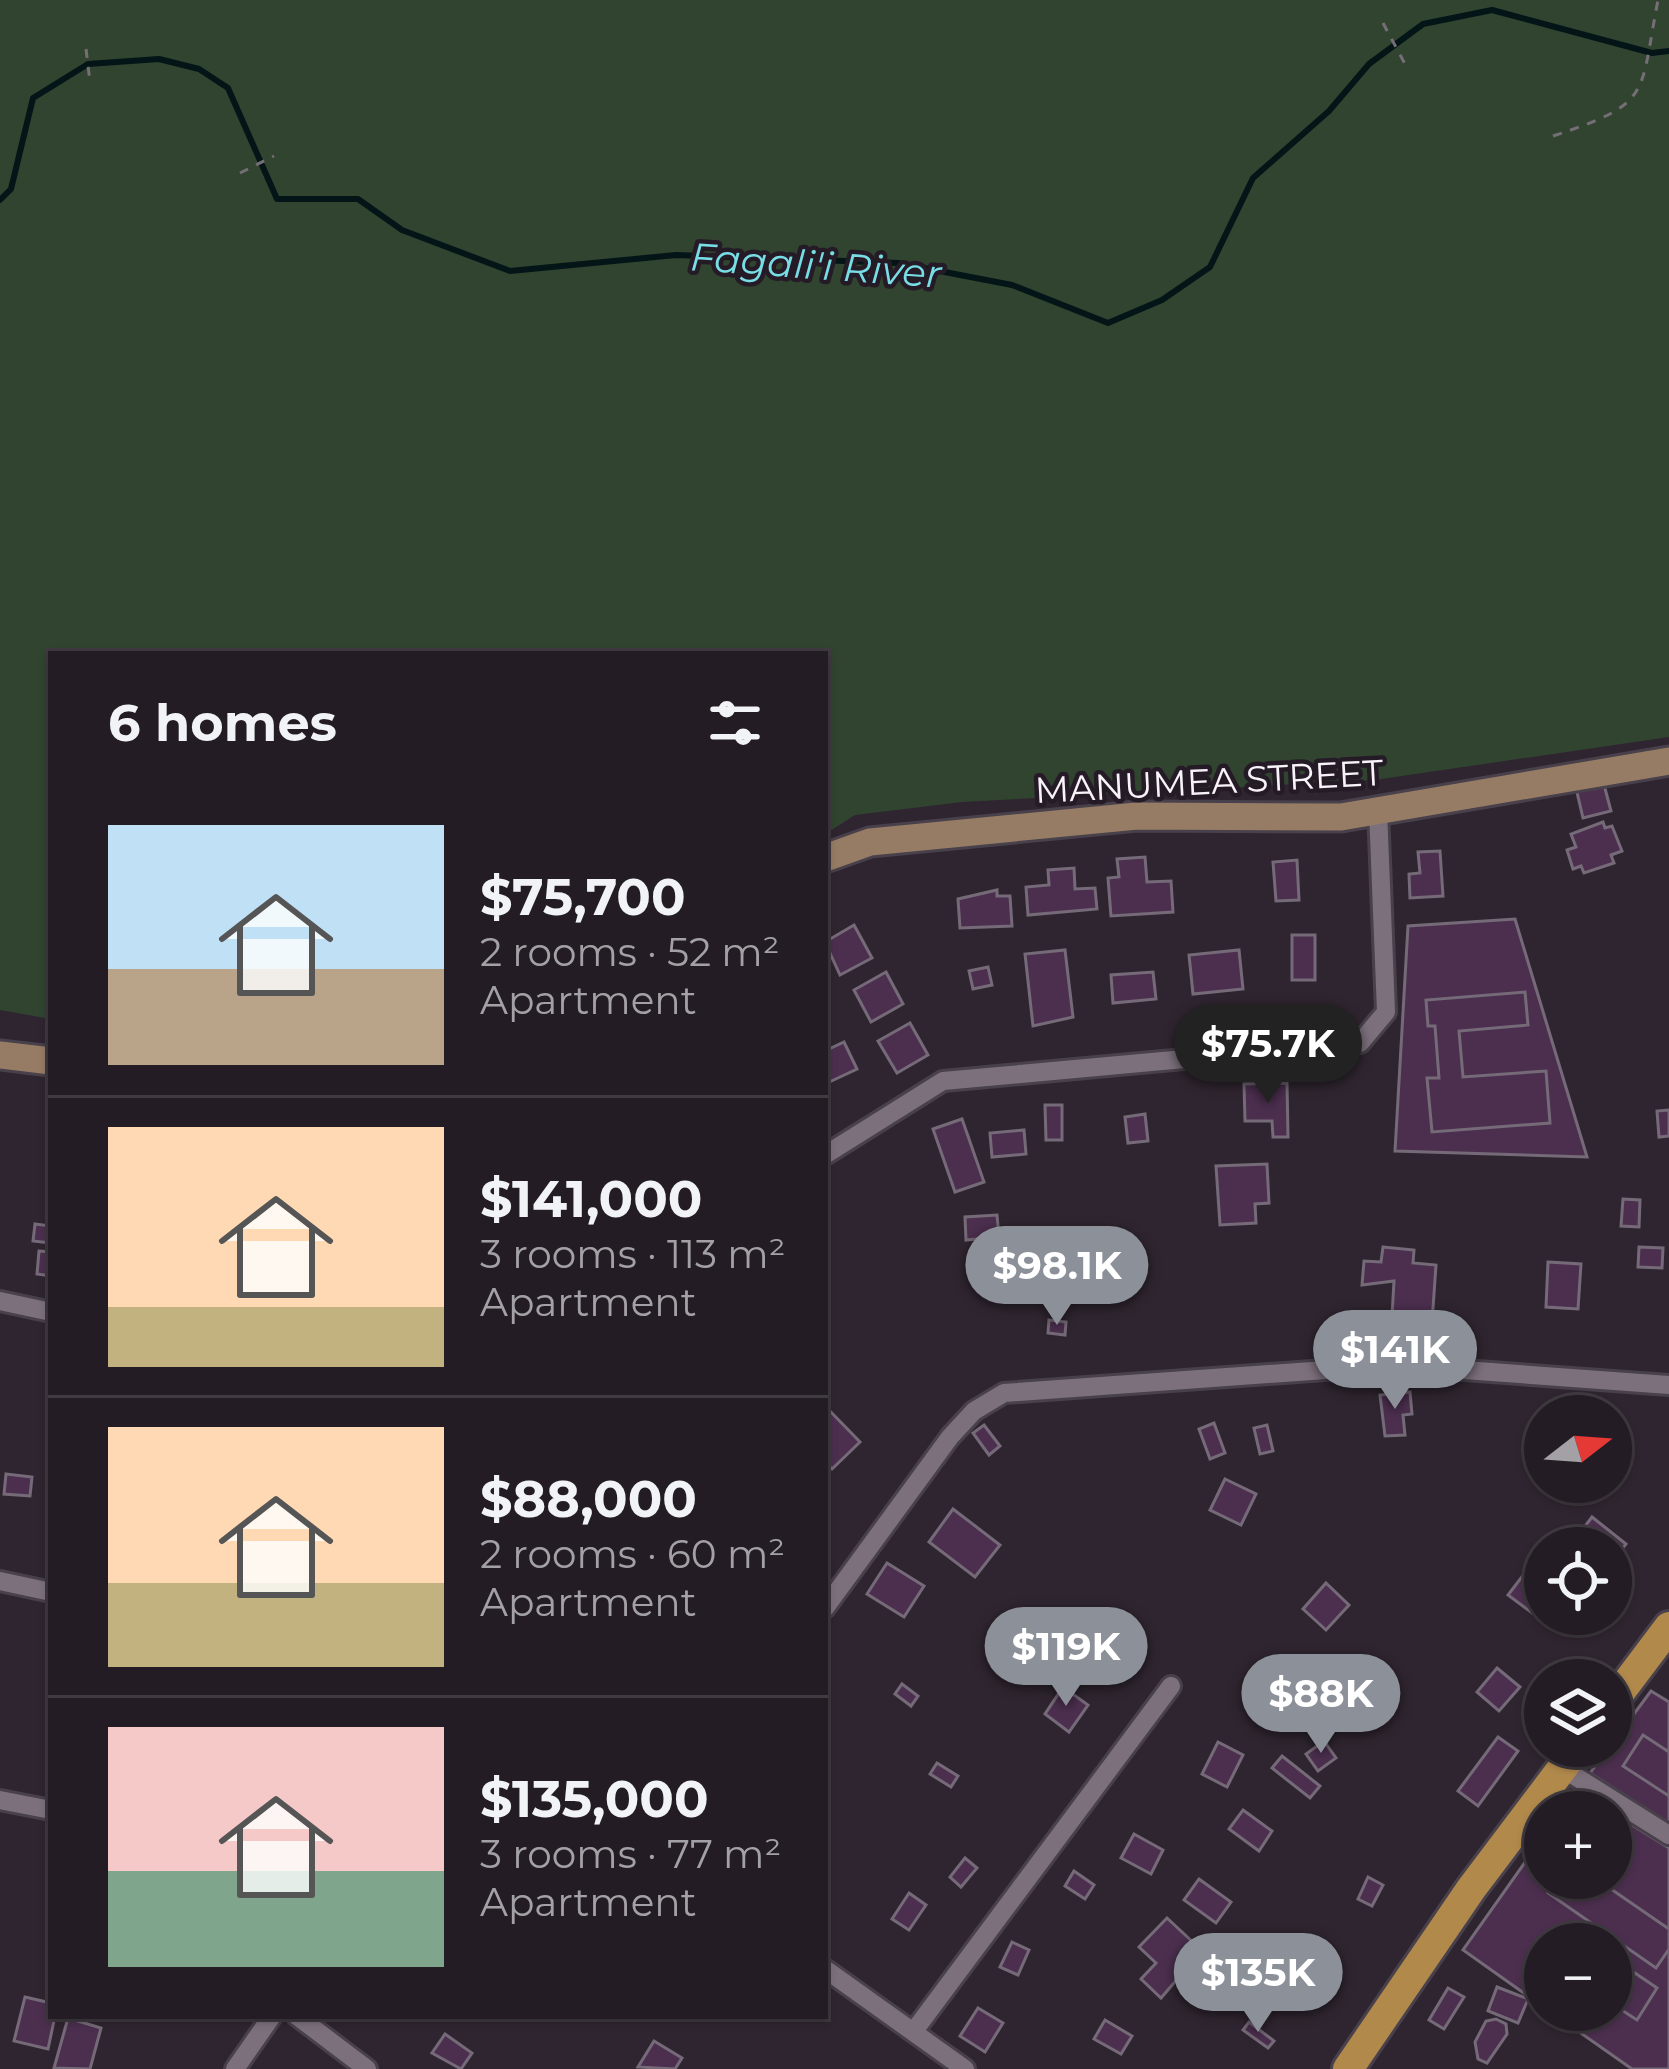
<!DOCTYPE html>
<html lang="en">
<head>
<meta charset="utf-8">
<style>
	:root { --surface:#231c24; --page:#2b252c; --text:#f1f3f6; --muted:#a3a1a6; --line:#403a41; --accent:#8c9099 }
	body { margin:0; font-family:Montserrat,sans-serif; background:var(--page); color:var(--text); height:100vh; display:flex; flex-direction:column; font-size:45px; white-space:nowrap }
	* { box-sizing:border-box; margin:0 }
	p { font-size:39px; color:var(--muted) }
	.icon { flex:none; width:66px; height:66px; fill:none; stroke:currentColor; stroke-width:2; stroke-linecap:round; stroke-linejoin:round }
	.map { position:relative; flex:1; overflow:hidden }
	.side { position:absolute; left:48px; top:651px; width:780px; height:1368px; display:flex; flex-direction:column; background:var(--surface); border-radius:0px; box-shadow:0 3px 9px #0004,0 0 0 3px var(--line) }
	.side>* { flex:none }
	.needle { width:78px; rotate:73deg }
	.tools { position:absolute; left:1524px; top:1395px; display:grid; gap:24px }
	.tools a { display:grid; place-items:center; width:108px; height:108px; border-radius:50%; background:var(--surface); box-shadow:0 3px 9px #0004,0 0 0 3px var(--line); font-size:60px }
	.price { position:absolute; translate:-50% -102px; padding:0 27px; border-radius:42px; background:var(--accent); color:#fff; font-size:39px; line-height:78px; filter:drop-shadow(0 3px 6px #0008) }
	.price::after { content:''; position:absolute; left:50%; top:72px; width:36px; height:27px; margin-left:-18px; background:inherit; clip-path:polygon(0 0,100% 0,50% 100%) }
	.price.current { background:#222; color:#fff }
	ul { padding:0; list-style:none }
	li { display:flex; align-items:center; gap:36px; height:300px; padding:0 60px }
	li+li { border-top:3px solid var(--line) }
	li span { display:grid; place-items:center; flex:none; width:336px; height:240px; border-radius:0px; color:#555 }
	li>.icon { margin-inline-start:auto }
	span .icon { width:144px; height:144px; fill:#fffc; stroke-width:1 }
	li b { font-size:51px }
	h2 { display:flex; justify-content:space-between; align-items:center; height:144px; padding:0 60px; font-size:51px }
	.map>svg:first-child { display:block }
</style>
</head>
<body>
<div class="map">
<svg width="1669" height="2069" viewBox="0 0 1669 2069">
	<rect width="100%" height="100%" fill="#2f2530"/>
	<polygon fill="#314430" points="0,0 1669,0 1669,737 1374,780 962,802 855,815 825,834 825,654 51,654 51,1019 0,1010"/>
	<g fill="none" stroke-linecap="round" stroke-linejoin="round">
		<polyline stroke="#031517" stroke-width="6" points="0,200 11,189 33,98 88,64 159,59 199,69 228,88 277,199 358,199 402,230 510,271 676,255 898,263 1012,285 1108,323 1162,300 1210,267 1253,178 1329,111 1369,64 1423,24 1492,10 1652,53 1669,51"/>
	</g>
	<g fill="#4c2f4f" stroke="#756a77" stroke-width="3">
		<polygon points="1603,781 1611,811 1583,818 1576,788"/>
		<polygon points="1603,822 1605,828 1612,826 1622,851 1611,855 1614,863 1584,873 1581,866 1573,869 1567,850 1576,847 1571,834"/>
		<polygon points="1440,851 1443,896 1410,898 1409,874 1420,873 1418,852"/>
		<polygon points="1145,857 1147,882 1171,881 1173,912 1111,916 1108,878 1119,877 1117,859"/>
		<polygon points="1297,860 1299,900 1276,901 1273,862"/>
		<polygon points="1074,868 1075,889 1095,888 1097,909 1028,915 1026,887 1049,885 1048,870"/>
		<polygon points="997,890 997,896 1010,896 1012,926 960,928 958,899"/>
		<polygon points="1515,919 1587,1157 1395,1151 1408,926"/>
		<polygon points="854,925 872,958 840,975 825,942"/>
		<rect x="1292" y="935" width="23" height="45"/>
		<polygon points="1065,950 1073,1017 1033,1026 1025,954"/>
		<polygon points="1239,950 1243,989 1193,994 1189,955"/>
		<polygon points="988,967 992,985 973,989 969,971"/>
		<polygon points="886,972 903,1004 871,1022 854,990"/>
		<polygon points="1153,972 1156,999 1113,1003 1111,975"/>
		<polygon points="1525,992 1528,1025 1459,1031 1463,1077 1546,1071 1550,1123 1432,1132 1427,1078 1439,1078 1435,1026 1428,1026 1426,1000"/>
		<polygon points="910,1023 928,1055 897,1073 878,1041"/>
		<polygon points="844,1042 857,1069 825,1084 825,1051"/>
		<polygon points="1287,1083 1288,1137 1273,1137 1272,1121 1245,1121 1244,1084"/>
		<polygon points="1045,1105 1062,1105 1062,1140 1046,1140"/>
		<polygon points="1669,1110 1669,1136 1659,1137 1657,1111"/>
		<polygon points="1145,1114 1148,1141 1128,1143 1125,1117"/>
		<polygon points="962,1119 984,1182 955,1192 933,1129"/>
		<polygon points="1024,1130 1026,1154 992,1157 990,1133"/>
		<polygon points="1267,1164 1269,1203 1255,1204 1256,1223 1220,1225 1216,1166"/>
		<polygon points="1623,1199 1640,1200 1639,1227 1621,1226"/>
		<polygon points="997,1215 999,1237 966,1240 965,1217"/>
		<polygon points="35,1224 51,1226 51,1243 33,1241"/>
		<polygon points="1383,1247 1414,1250 1413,1263 1436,1265 1431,1337 1415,1336 1417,1318 1392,1316 1394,1281 1362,1285 1364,1261 1381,1262"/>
		<polygon points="1639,1247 1663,1248 1662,1268 1638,1267"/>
		<polygon points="39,1251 51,1252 51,1276 37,1274"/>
		<polygon points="1548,1262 1581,1264 1578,1309 1546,1307"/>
		<polygon points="1049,1320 1066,1322 1065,1335 1048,1333"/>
		<polygon points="1410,1392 1412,1414 1403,1415 1405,1435 1385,1436 1380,1395"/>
		<polygon points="827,1408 860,1442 832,1469 825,1462"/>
		<polygon points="1214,1423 1225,1453 1210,1459 1199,1429"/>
		<polygon points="984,1425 1000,1446 989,1455 973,1433"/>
		<polygon points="1267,1425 1273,1451 1260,1454 1254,1428"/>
		<polygon points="6,1474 32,1477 30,1496 4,1494"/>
		<polygon points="1225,1479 1256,1494 1241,1525 1210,1510"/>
		<polygon points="953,1509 1000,1545 975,1577 929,1542"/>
		<polygon points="1592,1517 1626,1544 1611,1563 1611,1548 1570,1546"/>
		<polygon points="887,1563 924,1586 904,1617 867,1594"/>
		<polygon points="1531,1565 1545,1576 1548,1614 1543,1621 1508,1595"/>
		<polygon points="1326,1583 1349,1605 1326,1630 1303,1609"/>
		<polygon points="1497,1668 1520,1687 1499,1711 1477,1692"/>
		<polygon points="902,1684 918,1696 911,1706 895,1694"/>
		<polygon points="1063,1687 1088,1705 1069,1732 1045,1714"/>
		<polygon points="1651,1691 1669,1702 1669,1824 1590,1773"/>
		<polygon points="1643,1735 1669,1752 1669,1796 1623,1766"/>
		<polygon points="1498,1737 1518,1751 1478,1806 1458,1791"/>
		<polygon points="1324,1741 1336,1758 1318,1771 1306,1754"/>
		<polygon points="1218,1742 1243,1755 1227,1787 1202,1774"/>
		<polygon points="1282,1756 1320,1786 1310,1798 1272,1768"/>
		<polygon points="937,1763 958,1776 951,1787 930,1774"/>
		<polygon points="1576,1790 1669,1848 1669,2069 1632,2069 1548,2010 1611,2010 1611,1944 1545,1944 1545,2008 1463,1950 1545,1834 1545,1878 1611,1878 1611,1812 1560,1812"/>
		<polygon points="1243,1810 1272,1831 1259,1851 1229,1829"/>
		<polygon points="1134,1834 1163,1850 1151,1874 1121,1858"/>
		<polygon points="965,1858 977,1868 961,1887 950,1877"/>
		<polygon points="1074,1871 1094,1885 1085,1899 1065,1886"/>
		<polygon points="1368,1877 1383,1885 1372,1906 1358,1899"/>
		<polygon points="1559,1878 1595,1878 1669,1929 1669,1949 1656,1968 1548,1893"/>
		<polygon points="1199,1879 1231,1902 1216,1923 1184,1900"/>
		<polygon points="909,1893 926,1905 909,1930 892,1919"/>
		<polygon points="1167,1918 1212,1960 1189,1986 1179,1977 1161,1998 1141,1979 1156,1963 1139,1947"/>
		<polygon points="1012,1942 1029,1950 1018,1975 1000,1967"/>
		<polygon points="1291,1943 1314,1962 1302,1977 1279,1959"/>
		<polygon points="1635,1973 1657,1988 1637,2020 1614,2005"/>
		<polygon points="1497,1987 1528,1999 1518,2023 1488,2011"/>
		<polygon points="1448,1988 1464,1997 1444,2029 1429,2020"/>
		<polygon points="25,1997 51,2003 51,2016 55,2016 48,2049 14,2041"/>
		<polygon points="978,2008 1003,2023 985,2052 960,2036"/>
		<polygon points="68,2018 101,2028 90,2069 54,2068"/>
		<polygon points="1496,2019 1506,2024 1507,2034 1487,2063 1478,2059 1475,2042 1486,2021"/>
		<polygon points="1105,2020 1132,2036 1121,2054 1094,2039"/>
		<polygon points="1249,2022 1274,2041 1268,2048 1243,2030"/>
		<polygon points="445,2034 472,2053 461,2069 432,2053"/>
		<polygon points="654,2041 682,2058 675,2069 638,2067"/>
	</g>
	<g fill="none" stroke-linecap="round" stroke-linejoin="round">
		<g stroke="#48404a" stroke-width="24">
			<g id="minor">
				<polyline points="825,1155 943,1081 1360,1043 1386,1012 1378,810"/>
				<polyline points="0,1301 51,1312"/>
				<polyline points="0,1581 51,1592"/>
				<polyline points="825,1608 950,1437 974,1411 1004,1393 1395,1365 1669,1385"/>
				<polyline points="1562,1768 1669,1835"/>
				<polyline points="0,1800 51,1810"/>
				<polyline points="825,1969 965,2069"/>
				<polyline points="297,2016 367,2069"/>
				<polyline points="914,2031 1171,1686"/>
				<polyline points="235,2069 272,2016"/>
			</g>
		</g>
		<g stroke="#48404a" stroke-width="33">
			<g id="secondary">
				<polyline points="825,858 870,842 1137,816 1341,817 1669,761"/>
				<polyline points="0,1055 51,1061"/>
			</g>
		</g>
		<g stroke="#48404a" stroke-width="36">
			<g id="primary">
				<polyline points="1611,1704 1669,1627"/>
				<polyline points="1348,2069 1471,1889 1579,1746"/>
			</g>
		</g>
		<g stroke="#766e77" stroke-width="3" stroke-dasharray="9 9" stroke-linecap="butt">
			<polyline points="1383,23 1405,64"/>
			<polyline points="86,49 90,82"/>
			<path d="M1553 136C1653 103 1639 97 1658 0"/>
			<polyline points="240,173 274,156"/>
		</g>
		<use href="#minor" stroke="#7c707d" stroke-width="18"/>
		<use href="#secondary" stroke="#967c64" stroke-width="27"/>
		<use href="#primary" stroke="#b1894b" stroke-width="30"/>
	</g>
	<g text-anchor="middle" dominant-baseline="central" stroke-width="9" stroke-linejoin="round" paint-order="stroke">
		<g font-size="36" fill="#f8f2f9" stroke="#251b26">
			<text transform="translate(1209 781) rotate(-3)">MANUMEA STREET</text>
		</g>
		<g font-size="39" font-style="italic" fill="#79dde5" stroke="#251b26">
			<text transform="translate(816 265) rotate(4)">Fagali'i River</text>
		</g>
	</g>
</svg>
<div class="tools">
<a><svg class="needle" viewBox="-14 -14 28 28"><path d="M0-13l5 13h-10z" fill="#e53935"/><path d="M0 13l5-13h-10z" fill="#a3a1a6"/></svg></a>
<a><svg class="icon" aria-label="locate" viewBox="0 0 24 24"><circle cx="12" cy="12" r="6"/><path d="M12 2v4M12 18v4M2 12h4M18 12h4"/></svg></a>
<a><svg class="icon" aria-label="layers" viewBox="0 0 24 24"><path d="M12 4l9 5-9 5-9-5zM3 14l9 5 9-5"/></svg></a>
<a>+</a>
<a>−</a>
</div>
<b class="price current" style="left:1268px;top:1106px">$75.7K</b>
<b class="price" style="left:1057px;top:1328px">$98.1K</b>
<b class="price" style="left:1395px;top:1412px">$141K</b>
<b class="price" style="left:1066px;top:1709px">$119K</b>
<b class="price" style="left:1321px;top:1756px">$88K</b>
<b class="price" style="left:1258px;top:2035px">$135K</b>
<section class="side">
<h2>6 homes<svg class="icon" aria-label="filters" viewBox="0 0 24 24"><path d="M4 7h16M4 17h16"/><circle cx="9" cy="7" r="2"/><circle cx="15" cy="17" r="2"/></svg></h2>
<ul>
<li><span style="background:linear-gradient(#bfe0f5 60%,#b9a48a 0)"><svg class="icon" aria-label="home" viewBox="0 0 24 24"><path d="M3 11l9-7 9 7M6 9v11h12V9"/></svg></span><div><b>$75,700</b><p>2 rooms · 52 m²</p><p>Apartment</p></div></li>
<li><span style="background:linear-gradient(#ffd9b3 75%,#c2b280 0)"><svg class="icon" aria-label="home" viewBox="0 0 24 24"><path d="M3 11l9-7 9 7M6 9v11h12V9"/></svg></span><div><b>$141,000</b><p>3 rooms · 113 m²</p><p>Apartment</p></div></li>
<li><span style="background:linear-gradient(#ffd9b3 65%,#c2b280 0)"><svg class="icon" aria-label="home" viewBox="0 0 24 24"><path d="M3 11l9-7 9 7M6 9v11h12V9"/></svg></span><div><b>$88,000</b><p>2 rooms · 60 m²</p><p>Apartment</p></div></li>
<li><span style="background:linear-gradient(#f6c9c9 60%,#7fa58c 0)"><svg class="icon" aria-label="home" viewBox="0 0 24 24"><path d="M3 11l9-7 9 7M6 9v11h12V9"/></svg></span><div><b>$135,000</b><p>3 rooms · 77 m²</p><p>Apartment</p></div></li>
</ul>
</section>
</div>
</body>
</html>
